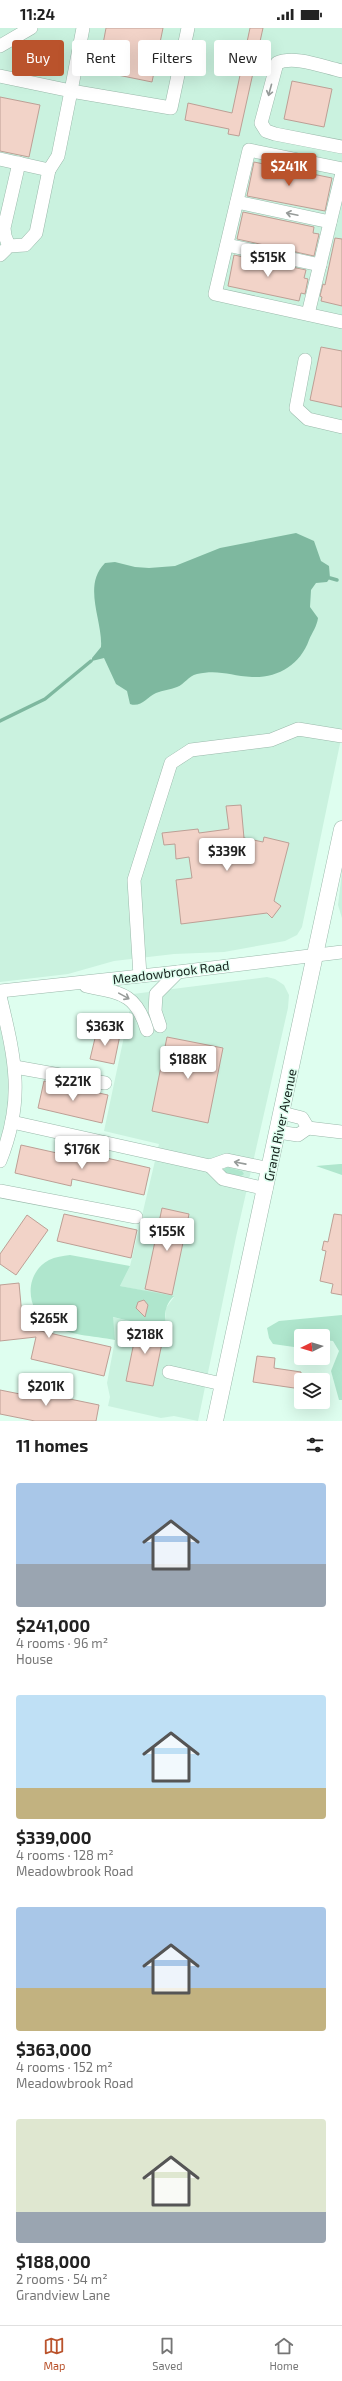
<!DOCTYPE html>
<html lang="en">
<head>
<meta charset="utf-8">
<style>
	:root { --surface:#fff; --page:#f2f2f2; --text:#222; --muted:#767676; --line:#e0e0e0; --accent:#ba532c }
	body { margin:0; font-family:"Exo 2",sans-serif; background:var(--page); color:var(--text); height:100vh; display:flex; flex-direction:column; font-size:15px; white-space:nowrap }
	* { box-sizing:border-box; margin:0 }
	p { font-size:13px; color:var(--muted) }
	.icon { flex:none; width:22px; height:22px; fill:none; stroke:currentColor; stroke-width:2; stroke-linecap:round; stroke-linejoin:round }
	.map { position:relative; height:1393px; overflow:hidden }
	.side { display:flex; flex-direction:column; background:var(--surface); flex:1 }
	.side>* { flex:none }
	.guide { position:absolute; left:12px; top:12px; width:318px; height:36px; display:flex; gap:8px }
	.needle { width:26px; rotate:265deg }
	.fabs { position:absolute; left:294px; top:1301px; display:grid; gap:8px }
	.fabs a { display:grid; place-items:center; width:36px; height:36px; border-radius:4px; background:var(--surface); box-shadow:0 4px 16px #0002; font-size:20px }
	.price { position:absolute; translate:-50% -34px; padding:0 9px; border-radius:4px; background:#fff; color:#222; font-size:13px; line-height:26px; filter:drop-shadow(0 1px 2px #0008) }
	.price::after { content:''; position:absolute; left:50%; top:24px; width:12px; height:9px; margin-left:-6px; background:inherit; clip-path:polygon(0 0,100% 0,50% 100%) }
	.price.selected { background:var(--accent); color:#fff }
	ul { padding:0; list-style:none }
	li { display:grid; align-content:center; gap:8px; height:212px; padding:0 16px }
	li span { display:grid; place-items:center; height:124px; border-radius:4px; color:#555 }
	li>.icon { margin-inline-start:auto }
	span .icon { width:72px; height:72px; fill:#fffc; stroke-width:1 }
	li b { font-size:17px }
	h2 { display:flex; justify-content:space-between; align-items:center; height:48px; padding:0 16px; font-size:17px }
	.tag { padding:0 14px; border-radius:4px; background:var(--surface); box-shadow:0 4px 16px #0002; font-size:14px; line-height:36px }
	.tag.selected { background:var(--accent); color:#fff }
	.status { display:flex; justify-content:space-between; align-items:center; height:28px; padding:0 20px; background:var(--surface); direction:ltr }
	.status svg { height:11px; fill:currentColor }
	.tab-bar { display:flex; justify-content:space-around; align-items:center; height:56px; border-top:1px solid var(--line); background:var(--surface); font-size:11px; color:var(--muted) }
	.tab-bar a { display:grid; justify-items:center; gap:2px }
	.tab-bar .selected { color:var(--accent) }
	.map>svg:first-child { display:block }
</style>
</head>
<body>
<div class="status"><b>11:24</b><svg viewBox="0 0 49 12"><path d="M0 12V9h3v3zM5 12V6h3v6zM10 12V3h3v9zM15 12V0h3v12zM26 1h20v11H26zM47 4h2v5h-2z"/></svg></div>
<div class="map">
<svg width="342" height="1393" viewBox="0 0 342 1393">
	<rect width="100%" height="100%" fill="#defeef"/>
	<g fill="#caf2df">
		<polygon points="0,0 342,0 342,706 302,899 297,907 285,913 224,924 174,926 114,933 68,946 0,954"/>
		<polygon points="342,844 342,890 338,877"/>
		<polygon points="267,949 275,951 284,957 289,967 288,980 236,1209 198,1393 174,1388 161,1390 108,1378 110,1369 107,1355 115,1312 112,1289 168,1302 165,1294 166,1280 174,1269 120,1258 130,1238 159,1116 104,1103 133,966"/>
		<polygon points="0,998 8,1040 10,1076 0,1116"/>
	</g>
	<g fill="#afe6cd">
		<polygon points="342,1136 342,1147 316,1138 340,1136"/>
		<polygon points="226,1139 242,1143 244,1146 241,1148 225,1145 224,1141"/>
		<path d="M70 1227 130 1238 120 1258 174 1268C164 1277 163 1291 168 1302L113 1289 115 1312C94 1308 66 1307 49 1296 26 1283 23 1246 49 1232 55 1229 63 1228 70 1227Z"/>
		<polygon points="342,1287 342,1372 339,1372 331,1343 339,1323 333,1313 323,1312 323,1308 301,1308 301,1320 273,1316 269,1310 267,1300 279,1293"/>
	</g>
	<path fill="#7eb89f" d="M296 505 314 513 321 533 329 538 330 550 327 554 316 555 311 562 310 579 318 590C317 598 312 605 309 612 300 637 278 650 252 649 231 648 219 641 197 646 188 648 185 656 177 659 170 662 163 662 156 665 147 669 141 680 130 676L127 663 116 656 104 630 92 633V630L101 619C103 593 82 558 105 535L115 534 135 539 149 540 175 538 220 520Z"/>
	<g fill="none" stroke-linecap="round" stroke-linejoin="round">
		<g stroke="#7eb89f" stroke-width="3.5">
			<polyline points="330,550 337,552"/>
			<polyline points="0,693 45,671 91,633"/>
		</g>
	</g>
	<g fill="#f2d3c8" stroke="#bd9f95">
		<polygon points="106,0 163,0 152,54 98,43"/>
		<polygon points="250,0 263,0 239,108 228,106 229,101 185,92 188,75 232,85"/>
		<polygon points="292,53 332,61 324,99 284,91"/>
		<polygon points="0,69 40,77 29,129 0,123"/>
		<polygon points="254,134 332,150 325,183 247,168"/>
		<polygon points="243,184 314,199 313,205 319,206 314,228 237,211"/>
		<polygon points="335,210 342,211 342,278 321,273 322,269 320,268 323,256 325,257"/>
		<polygon points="234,227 306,242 304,250 308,251 305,266 301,265 299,273 228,258"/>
		<polygon points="321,319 342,323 342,379 310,372"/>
		<polygon points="241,777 244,810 263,814 264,809 289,815 274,873 281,878 272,890 267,885 181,896 176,852 192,850 189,829 176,831 175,816 164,817 162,805 198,801 199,805 229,801 226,778"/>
		<polygon points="97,1002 120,1007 114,1036 90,1031"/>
		<polygon points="167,1009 223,1020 208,1095 152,1083"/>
		<polygon points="44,1053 108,1067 102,1095 38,1080"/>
		<polygon points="21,1117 84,1131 85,1125 150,1140 144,1167 72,1151 71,1158 15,1145"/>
		<polygon points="162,1180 189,1186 172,1267 145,1261"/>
		<polygon points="64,1186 137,1202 131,1230 57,1213"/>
		<polygon points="334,1186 342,1187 342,1267 331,1265 333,1256 320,1253 326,1223 322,1222 324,1213 328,1214"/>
		<polygon points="27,1187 48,1202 16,1247 0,1236 0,1226"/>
		<polygon points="19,1255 23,1299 111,1319 104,1348 31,1331 36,1309 0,1313 0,1257"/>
		<polygon points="144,1272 148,1277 145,1289 136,1280 138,1274"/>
		<polygon points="138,1295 165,1301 153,1358 126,1353"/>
		<polygon points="257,1328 275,1330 274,1340 301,1344 301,1361 253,1354"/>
		<polygon points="21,1361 99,1377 96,1393 35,1393 0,1386 0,1362 20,1366"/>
	</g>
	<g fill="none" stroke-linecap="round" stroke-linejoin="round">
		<g stroke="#9bb9ab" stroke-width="14">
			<g id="minor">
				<polyline points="83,0 71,63 171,80 188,0"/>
				<polyline points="0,18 31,0"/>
				<path d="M342 43C323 39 295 27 277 35L261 95 266 103 275 106 342 119"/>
				<polyline points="0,48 71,63 58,128 49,142 36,205 25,217 9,218 0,227"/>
				<polyline points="0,131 49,142"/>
				<polyline points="342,141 249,122 215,266 342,294"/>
				<polyline points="237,174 330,194"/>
				<polyline points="227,217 320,237"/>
				<polyline points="9,218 5,208 4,200 19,135"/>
				<polyline points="308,286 342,145"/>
				<polyline points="305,332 296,380 308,391 342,399"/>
				<polyline points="140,948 134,852 171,735 191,722 271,712 298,701 342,708"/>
				<path d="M86 958C121 965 136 965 147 1002"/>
				<polyline points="0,963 178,944 342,924"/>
				<path d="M0 968C15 1031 25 1071 0 1133"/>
				<polyline points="160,998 155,983 156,966 178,944"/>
				<polyline points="15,1039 105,1055"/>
				<polyline points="12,1094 210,1138 227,1132 270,1141"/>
				<polyline points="308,1100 342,1104"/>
				<polyline points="278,1104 298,1107 308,1100 302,1090 282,1085"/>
				<polyline points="210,1138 223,1151 266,1161"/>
				<polyline points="0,1163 136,1189"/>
				<polyline points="169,1344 222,1356"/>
			</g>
		</g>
		<g stroke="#9bb9ab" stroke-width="17">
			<polyline id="major" points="215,1393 342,801"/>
		</g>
		<use href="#minor" stroke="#fff" stroke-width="13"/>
		<use href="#major" stroke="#fff" stroke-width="16"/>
	</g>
	<defs><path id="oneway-shaft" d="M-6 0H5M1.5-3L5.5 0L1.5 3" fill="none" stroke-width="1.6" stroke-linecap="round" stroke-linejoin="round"/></defs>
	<g stroke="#969b99">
		<use href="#oneway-shaft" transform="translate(270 62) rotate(105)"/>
		<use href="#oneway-shaft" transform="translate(292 186) rotate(-168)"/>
		<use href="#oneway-shaft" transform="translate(124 968) rotate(29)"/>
		<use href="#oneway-shaft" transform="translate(240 1135) rotate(-169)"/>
	</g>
	<g text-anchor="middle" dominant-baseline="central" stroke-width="3" stroke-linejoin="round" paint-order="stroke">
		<g font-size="13" fill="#16211c" stroke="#defeef">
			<text transform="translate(171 944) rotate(-7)">Meadowbrook Road</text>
			<text transform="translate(280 1097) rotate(-78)">Grand River Avenue</text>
		</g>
	</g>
</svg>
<div class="fabs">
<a><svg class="needle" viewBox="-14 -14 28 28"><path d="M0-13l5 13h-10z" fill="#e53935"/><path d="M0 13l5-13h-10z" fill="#767676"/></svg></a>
<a><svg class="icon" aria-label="layers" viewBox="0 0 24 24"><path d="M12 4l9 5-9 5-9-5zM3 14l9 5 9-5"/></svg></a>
</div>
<b class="price selected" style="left:289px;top:159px">$241K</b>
<b class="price" style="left:268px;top:250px">$515K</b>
<b class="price" style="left:227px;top:844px">$339K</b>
<b class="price" style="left:105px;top:1019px">$363K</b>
<b class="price" style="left:188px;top:1052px">$188K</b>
<b class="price" style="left:73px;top:1074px">$221K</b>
<b class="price" style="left:82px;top:1142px">$176K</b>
<b class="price" style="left:167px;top:1224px">$155K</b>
<b class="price" style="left:49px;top:1311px">$265K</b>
<b class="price" style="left:145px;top:1327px">$218K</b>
<b class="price" style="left:46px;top:1379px">$201K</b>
<div class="guide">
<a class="tag selected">Buy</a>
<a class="tag">Rent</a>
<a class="tag">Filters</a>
<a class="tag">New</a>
</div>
</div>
<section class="side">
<h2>11 homes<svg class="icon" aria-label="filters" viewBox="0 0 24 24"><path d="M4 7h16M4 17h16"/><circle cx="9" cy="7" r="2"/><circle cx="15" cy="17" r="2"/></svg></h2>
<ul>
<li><span style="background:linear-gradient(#a9c7e8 65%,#9aa5b1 0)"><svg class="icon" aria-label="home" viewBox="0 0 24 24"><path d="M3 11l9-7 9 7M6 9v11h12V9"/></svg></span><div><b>$241,000</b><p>4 rooms · 96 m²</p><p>House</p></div></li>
<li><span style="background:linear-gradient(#bfe0f5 75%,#c2b280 0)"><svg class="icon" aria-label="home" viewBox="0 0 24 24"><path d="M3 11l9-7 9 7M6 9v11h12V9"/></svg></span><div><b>$339,000</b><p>4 rooms · 128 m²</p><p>Meadowbrook Road</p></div></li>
<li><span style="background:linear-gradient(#a9c7e8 65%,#c2b280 0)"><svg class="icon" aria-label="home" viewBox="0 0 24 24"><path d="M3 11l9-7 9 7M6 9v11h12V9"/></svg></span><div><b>$363,000</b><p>4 rooms · 152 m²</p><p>Meadowbrook Road</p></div></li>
<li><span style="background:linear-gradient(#dfe7d0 75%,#9aa5b1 0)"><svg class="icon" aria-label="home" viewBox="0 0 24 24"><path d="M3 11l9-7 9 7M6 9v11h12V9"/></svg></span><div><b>$188,000</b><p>2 rooms · 54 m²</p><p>Grandview Lane</p></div></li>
</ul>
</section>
<nav class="tab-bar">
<a class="selected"><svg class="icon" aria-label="map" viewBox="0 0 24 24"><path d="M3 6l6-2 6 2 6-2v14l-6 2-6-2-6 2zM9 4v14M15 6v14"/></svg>Map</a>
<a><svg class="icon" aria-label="saved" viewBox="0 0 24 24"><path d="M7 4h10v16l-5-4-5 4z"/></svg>Saved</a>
<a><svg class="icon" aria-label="home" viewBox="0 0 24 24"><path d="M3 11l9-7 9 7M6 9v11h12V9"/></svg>Home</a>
</nav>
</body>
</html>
